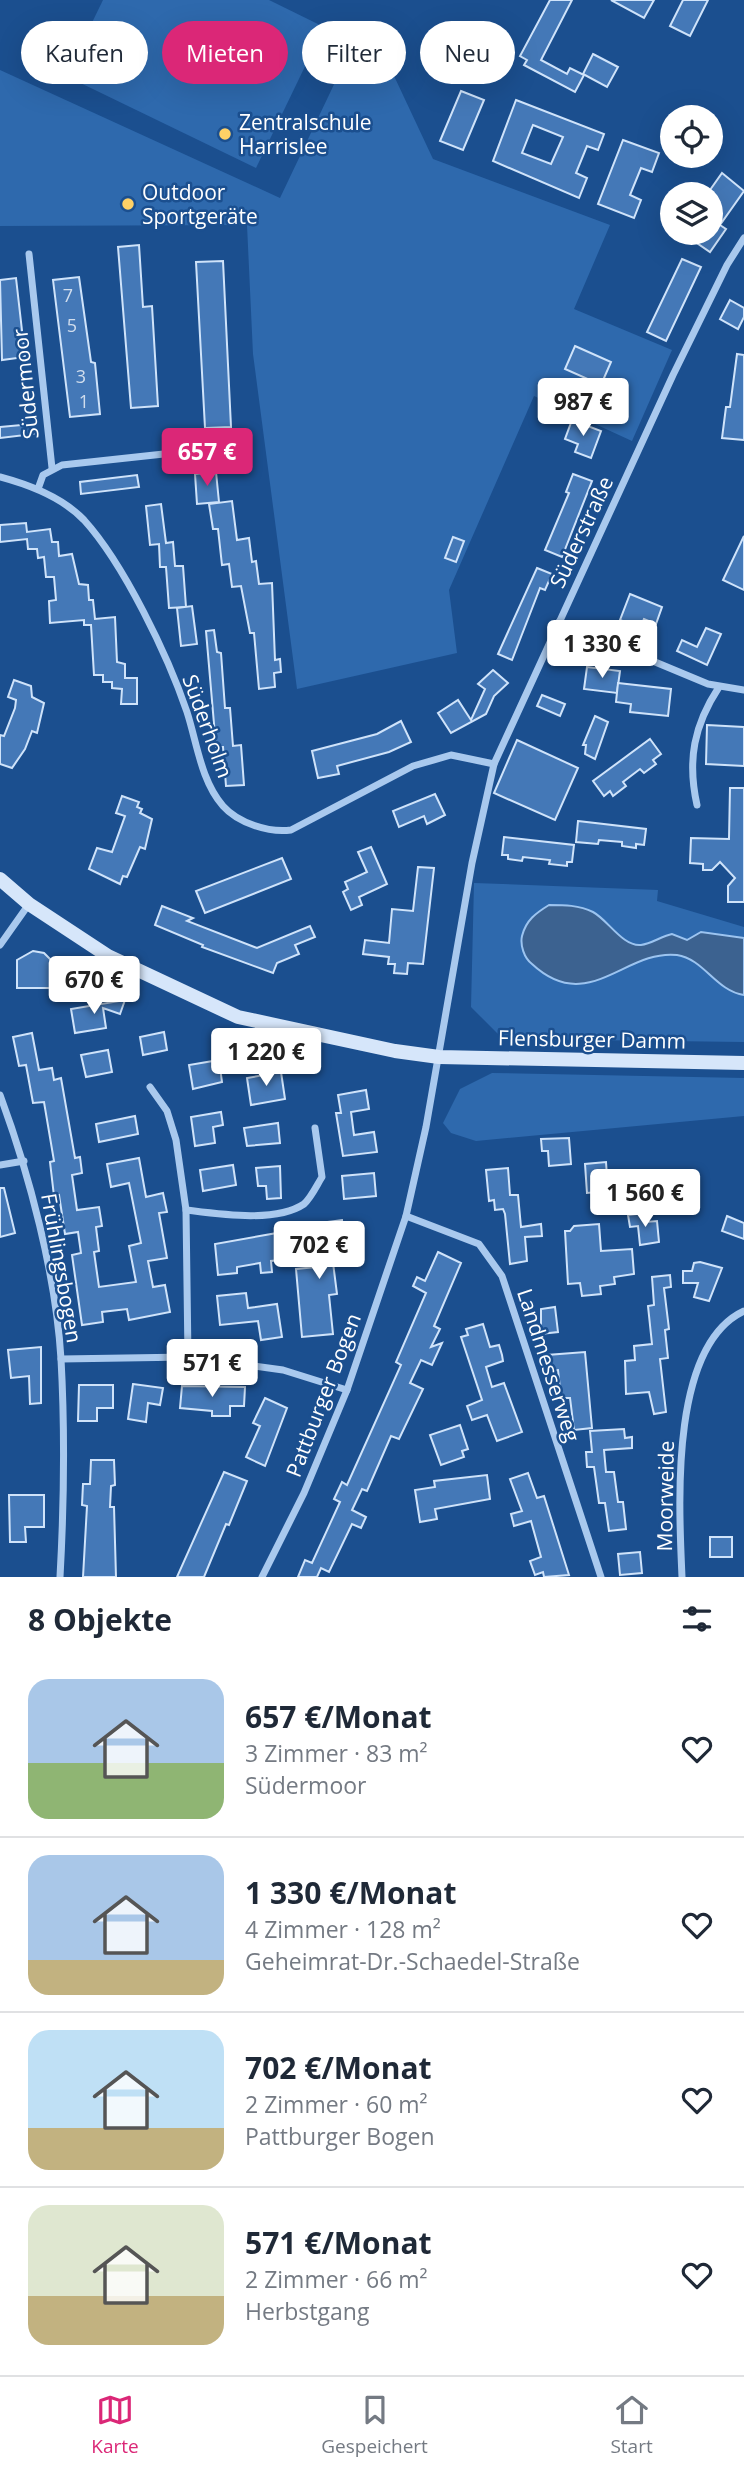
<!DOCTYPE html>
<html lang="de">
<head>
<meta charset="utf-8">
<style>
	:root { --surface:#fff; --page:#f2f2f3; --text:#1f2937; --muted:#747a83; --line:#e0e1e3; --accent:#db2777 }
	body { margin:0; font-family:"Open Sans",sans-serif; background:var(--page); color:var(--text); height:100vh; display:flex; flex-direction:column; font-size:26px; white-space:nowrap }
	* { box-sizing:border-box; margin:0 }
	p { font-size:23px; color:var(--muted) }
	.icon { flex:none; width:38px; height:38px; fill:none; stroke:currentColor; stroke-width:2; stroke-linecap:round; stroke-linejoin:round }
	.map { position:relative; height:1577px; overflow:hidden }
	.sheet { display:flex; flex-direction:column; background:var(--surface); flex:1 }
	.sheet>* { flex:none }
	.top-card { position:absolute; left:21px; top:21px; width:704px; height:63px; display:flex; gap:14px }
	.tools { position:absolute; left:660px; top:105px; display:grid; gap:14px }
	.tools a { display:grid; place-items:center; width:63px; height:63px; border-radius:50%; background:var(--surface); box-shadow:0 7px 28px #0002; font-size:35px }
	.price { position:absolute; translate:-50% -60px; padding:0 16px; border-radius:7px; background:#fff; color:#222; font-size:23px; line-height:46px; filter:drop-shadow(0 2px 4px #0008) }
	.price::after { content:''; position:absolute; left:50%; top:42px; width:21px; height:16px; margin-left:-10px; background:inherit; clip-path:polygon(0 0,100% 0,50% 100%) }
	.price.active { background:var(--accent); color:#fff }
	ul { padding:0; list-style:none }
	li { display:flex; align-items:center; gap:21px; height:175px; padding:0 28px }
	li+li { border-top:2px solid var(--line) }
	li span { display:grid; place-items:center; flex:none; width:196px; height:140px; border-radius:21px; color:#555 }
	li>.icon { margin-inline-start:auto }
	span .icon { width:84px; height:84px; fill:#fffc; stroke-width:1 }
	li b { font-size:30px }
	h2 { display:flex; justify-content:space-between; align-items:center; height:84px; padding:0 28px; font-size:30px }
	.tag { padding:0 24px; border-radius:32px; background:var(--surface); box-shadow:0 7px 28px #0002; font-size:24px; line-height:63px }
	.tag.active { background:var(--accent); color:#fff }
	.tabs { display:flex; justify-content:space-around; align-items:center; height:98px; border-top:2px solid var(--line); background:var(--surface); font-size:19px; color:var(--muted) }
	.tabs a { display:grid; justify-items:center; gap:4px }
	.tabs .active { color:var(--accent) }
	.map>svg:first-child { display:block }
</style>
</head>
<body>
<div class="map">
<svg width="744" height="1577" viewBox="0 0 744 1577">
	<rect width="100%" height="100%" fill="#1b4f8f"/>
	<g fill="#2e69ad">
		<polygon points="103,0 269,0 324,27 256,168 66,76"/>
		<polygon points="372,29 433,159 610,225 574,309 672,350 632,441 534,396 449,590 457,653 297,689 253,354 247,225 0,226 0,70 280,198 358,34"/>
		<polygon points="474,883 658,890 657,901 744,927 744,1042 503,1039 471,1007"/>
		<polygon points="492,1073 744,1078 744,1116 476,1141 451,1133 443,1123 460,1089"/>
	</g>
	<path fill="#3c6290" stroke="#9cc4f0" stroke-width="2" d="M549 905C564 905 579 905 593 912 608 920 623 947 641 945 651 944 662 936 672 934L687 940 701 932 744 938V995C716 991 704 959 677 955 625 949 588 1016 532 964 524 958 520 945 522 936 526 920 536 913 549 905Z"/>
	<g fill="#4478b7" stroke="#cfe3fa" stroke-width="2" fill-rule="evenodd">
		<polygon points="550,0 572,0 541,60 567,74 570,68 584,75 575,92 524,65 527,60 520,56"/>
		<polygon points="611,0 654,0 644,18"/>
		<polygon points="683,0 708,0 690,36 670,26"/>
		<polygon points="593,54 618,67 607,87 583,74"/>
		<polygon points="461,91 484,100 463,150 440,141"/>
		<path d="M516 100 604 134 598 150 587 146 576 173 587 178 579 198 493 161ZM533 125 563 137 551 164 522 153Z"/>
		<polygon points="623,140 659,153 652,172 641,168 630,195 641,200 634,218 598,204"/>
		<polygon points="722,173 744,191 720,225 726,229 710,252 691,239 695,233 710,233 710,190"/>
		<polygon points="139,245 143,307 152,306 158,406 131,408 118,247"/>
		<polygon points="682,259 701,267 666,341 647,332"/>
		<polygon points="223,261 231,427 205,428 196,262"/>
		<polygon points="79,277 91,362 95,363 100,414 70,417 53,280"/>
		<polygon points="16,278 25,357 2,360 0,280"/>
		<polygon points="730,300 744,308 744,317 738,329 720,319"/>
		<polygon points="575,346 611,362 601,385 565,369"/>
		<polygon points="737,354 744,355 744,440 722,438 726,407 730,407"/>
		<polygon points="572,420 601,431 591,458 575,452 578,444 565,439"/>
		<polygon points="32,424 34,434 0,438 0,427"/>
		<polygon points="216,472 219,502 197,504 195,474"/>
		<polygon points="573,474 592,481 562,557 545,550 569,493 566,492"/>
		<polygon points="137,475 139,487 81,494 80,482"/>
		<polygon points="232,501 237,540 249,538 252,562 256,561 259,584 272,583 275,660 280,659 281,672 274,673 275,687 259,689 254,633 250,633 241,586 232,587 229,564 222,565 218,529 213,529 209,504"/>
		<polygon points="161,504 166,543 173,542 175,566 183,566 186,607 169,608 166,567 160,567 159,544 150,545 146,506"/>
		<polygon points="26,523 27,532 50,529 52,542 58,542 59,556 72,554 79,584 88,585 89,600 93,600 95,619 115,617 117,662 125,664 125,678 137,678 137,704 121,704 122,689 112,688 112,682 103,682 103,675 94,675 91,625 84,625 84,620 50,623 49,601 56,600 54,577 46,577 44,557 38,558 37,549 28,549 27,539 0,542 0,525"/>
		<polygon points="744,536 744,590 723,580"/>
		<polygon points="453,537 464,541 456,562 445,558"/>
		<polygon points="537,568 552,574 545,590 540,588 512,660 498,654"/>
		<polygon points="630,594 662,607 656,624 644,619 640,628 620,620"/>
		<polygon points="192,606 197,644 181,646 177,608"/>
		<polygon points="706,628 721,634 707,665 677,651 682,640 697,647"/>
		<polygon points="214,630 217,652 221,653 225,708 230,708 233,746 241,745 244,785 226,786 223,747 216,747 206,631"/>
		<polygon points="587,667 620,671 617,693 584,689"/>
		<polygon points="493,670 508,683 494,696 486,714 451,733 438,713 458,700 471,720 485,689 478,684"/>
		<polygon points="14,680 31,686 32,697 44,703 37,733 32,731 25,749 12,768 0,764 0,735 4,736 15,708 16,700 8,697"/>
		<polygon points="618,683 671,689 668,716 630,712 631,704 616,702"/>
		<polygon points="542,695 565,704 560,716 537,706"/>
		<polygon points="595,716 608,722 595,759 585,754 586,745 583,745"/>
		<polygon points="401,721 411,742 389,752 337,766 339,774 318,778 312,751 377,734"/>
		<polygon points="707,725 744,727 744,766 706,764"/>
		<polygon points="650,739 661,754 653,760 656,764 644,773 640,769 623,782 626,786 613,796 610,791 604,796 593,781"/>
		<polygon points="517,740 578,768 555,820 494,793"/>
		<polygon points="730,788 744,788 744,902 728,902 728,886 735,878 720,862 712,870 703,870 703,864 690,863 691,838 729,839"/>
		<polygon points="435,794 445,815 427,824 424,816 399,827 393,811"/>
		<polygon points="122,796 139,802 137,807 142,809 140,813 152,819 145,849 140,847 127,877 123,876 120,884 89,869 97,848 112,852 125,816 116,813"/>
		<polygon points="578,821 646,829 644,845 636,844 636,848 622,846 622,842 599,840 598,844 576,842"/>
		<polygon points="504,837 574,845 572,862 567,862 567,866 549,864 550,860 523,857 522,861 508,859 508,855 502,855"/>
		<polygon points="371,847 387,884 359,897 362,905 351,910 343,892 348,889 345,882 367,872 358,852"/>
		<polygon points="282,858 291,879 205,913 196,891"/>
		<polygon points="418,867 434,868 423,964 408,963 407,974 394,973 395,964 388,964 389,957 363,954 365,940 389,943 392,909 413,911"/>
		<polygon points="162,906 193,918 187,921 257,948 310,926 315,937 295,945 299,954 277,963 273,973 202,947 203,945 155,925"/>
		<polygon points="33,951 44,953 51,960 68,960 68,971 82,971 73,988 17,988 17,960"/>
		<polygon points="125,1000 120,1014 103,1008 106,1028 75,1033 71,1009"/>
		<polygon points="164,1032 167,1050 143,1055 140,1037"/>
		<polygon points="32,1033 39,1070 52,1068 54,1080 61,1078 75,1158 80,1157 82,1173 72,1175 77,1210 99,1207 102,1226 96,1227 99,1251 94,1252 99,1287 136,1282 129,1246 141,1243 129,1183 111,1187 107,1164 139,1158 146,1197 163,1193 167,1212 159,1213 167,1258 148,1261 153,1287 165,1285 170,1312 129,1320 127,1309 102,1312 103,1322 82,1325 72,1255 81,1253 78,1232 65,1234 59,1195 54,1196 50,1162 54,1161 44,1102 33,1103 26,1065 19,1066 13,1037"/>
		<polygon points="108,1050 112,1072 86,1077 81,1055"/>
		<polygon points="219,1060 222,1082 193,1089 189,1065"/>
		<polygon points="281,1072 285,1099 251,1105 247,1078"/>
		<polygon points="366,1090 369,1109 351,1112 354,1135 374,1132 377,1152 343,1156 336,1113 341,1113 338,1095"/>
		<polygon points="221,1112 223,1125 213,1127 215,1143 195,1146 191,1117"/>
		<polygon points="135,1116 138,1134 99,1142 96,1124"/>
		<polygon points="278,1123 280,1143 247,1146 244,1128"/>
		<polygon points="569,1138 571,1164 549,1166 548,1151 542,1151 541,1139"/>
		<polygon points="606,1162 608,1191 587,1193 585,1164"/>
		<polygon points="233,1165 236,1185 203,1191 200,1170"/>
		<polygon points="280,1166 281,1198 267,1199 266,1186 258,1186 256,1168"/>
		<polygon points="508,1168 510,1195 518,1195 521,1227 541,1224 542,1236 525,1237 527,1261 510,1264 505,1214 503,1209 495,1210 494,1200 489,1201 486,1170"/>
		<polygon points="374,1173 376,1196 344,1199 342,1176"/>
		<polygon points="0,1188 4,1188 15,1233 0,1237"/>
		<polygon points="645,1213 646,1222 657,1221 659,1242 640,1245 638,1226 630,1227 628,1215"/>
		<polygon points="727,1216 744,1223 744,1239 722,1231"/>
		<polygon points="342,1220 345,1245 331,1247 337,1294 329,1295 333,1334 302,1337 296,1269 316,1267 311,1224"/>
		<polygon points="599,1224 601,1251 632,1249 634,1274 614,1277 615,1284 600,1286 601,1294 582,1296 580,1283 568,1284 565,1231 570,1231 574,1226"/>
		<polygon points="277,1233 281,1260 271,1261 272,1272 261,1273 260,1263 237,1267 237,1273 218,1275 215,1244"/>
		<polygon points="438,1252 461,1263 434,1326 440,1329 431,1347 442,1343 432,1365 421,1360 410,1383 423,1389 399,1439 391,1436 367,1491 362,1489 352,1510 366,1517 361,1528 352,1524 329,1572 321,1568 317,1577 298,1577 305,1560 312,1563 340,1502 334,1499 342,1482 347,1485 401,1365 396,1362 426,1293 413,1286 417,1277 425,1281"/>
		<polygon points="700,1262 722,1268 709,1301 694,1297 698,1283 683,1283 683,1271 692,1271 694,1263"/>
		<polygon points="670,1275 671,1287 664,1288 669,1329 665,1330 668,1358 660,1359 666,1412 654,1414 649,1392 626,1394 625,1361 635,1360 634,1346 652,1344 648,1306 654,1305 652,1277"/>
		<polygon points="246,1293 248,1308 277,1304 282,1337 261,1340 258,1321 220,1325 217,1296"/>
		<polygon points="555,1307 558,1332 541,1334 541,1309"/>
		<polygon points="483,1324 490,1347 499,1345 502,1355 503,1361 486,1367 492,1387 504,1383 522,1432 497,1441 487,1415 472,1420 467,1406 482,1400 461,1337 468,1335 466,1329"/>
		<polygon points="41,1347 41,1403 30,1404 29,1376 11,1378 8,1350"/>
		<polygon points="585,1352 592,1428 574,1430 570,1398 561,1398 558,1370 549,1371 547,1355"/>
		<polygon points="133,1384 163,1388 160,1405 148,1403 146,1422 128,1419"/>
		<polygon points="79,1385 113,1385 113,1408 97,1408 97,1421 78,1421"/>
		<polygon points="182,1386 245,1387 244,1406 230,1406 230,1416 212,1416 212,1411 180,1408"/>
		<polygon points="265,1398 287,1408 265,1466 246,1457 260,1426 253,1423"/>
		<polygon points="460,1425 468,1449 462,1451 464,1457 441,1465 430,1435"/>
		<polygon points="624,1429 625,1438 632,1437 632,1448 604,1450 606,1472 614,1472 618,1502 623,1502 626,1529 609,1531 605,1503 599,1503 594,1467 587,1467 586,1452 592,1452 590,1431"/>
		<polygon points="91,1460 114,1460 115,1485 111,1486 110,1507 114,1507 116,1577 83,1577 87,1506 82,1505 83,1484 90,1484"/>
		<polygon points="224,1472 247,1481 229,1525 226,1524 204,1577 177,1577"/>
		<polygon points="528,1473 537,1498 544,1496 569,1575 544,1577 543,1572 535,1575 530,1561 541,1557 531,1521 514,1526 511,1514 522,1511 510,1479"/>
		<polygon points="487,1475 490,1499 435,1509 437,1519 420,1522 415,1490 435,1487 434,1481"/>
		<polygon points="9,1495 44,1495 44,1527 25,1527 26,1542 10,1542"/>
		<rect x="710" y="1537" width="22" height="20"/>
		<polygon points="640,1552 642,1573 620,1575 618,1554"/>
	</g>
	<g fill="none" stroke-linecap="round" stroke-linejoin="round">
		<g stroke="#a9c9ee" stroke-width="7">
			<polyline points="29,254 52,468"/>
			<path d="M0 477C30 485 63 498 84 520 124 564 168 656 187 712 197 743 201 781 223 806 238 823 269 833 291 830L413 766 451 755 494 764"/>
			<polyline points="38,489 43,475 62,465 247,445"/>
			<polyline points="559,622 708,684 744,690"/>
			<path d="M697 805C687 760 694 725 719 687"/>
			<polyline points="0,945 29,904"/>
			<polyline points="150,1087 167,1111 176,1140 186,1210 188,1357"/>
			<path d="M0 1095C29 1173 56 1275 61 1359 65 1431 64 1505 60 1577"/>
			<polyline points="0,1165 24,1161"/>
			<path d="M186 1210C218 1214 276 1223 304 1204 311 1198 317 1185 322 1177L315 1128"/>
			<polyline points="406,1216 479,1244 502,1276 601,1577"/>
			<polyline points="61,1359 188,1357 283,1370 347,1390"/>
			<polyline points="262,1577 304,1493 347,1390 406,1216 426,1127 472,863 494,764 673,375 727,265 744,238"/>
			<path d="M682 1577C679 1507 669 1346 744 1311"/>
		</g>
		<polyline stroke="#d6e6fa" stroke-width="14" points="0,879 29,904 108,956 238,1017 395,1051 439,1057 744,1063"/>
	</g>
	<g fill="#ffd166" stroke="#1b4f8f" stroke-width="2.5">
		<circle cx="225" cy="134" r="7"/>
		<circle cx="128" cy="204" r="7"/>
	</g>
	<g text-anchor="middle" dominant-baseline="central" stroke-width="5" stroke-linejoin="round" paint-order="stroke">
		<g font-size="18" fill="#d0dded">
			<text x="68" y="295">7</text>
			<text x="72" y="325">5</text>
			<text x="81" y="376">3</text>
			<text x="84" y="401">1</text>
		</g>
		<g font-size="21" fill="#fff" stroke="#1b4f8f" text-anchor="start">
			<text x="239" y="122">Zentralschule<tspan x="239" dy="24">Harrislee</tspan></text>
			<text x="142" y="192">Outdoor<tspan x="142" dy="24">Sportgeräte</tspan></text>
		</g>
		<g font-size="21" fill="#fff" stroke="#1b4f8f">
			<text transform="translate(25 384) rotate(-96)">Südermoor</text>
			<text transform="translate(581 532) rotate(-65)">Süderstraße</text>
			<text transform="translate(208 726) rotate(70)">Süderholm</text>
			<text transform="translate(592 1039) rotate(1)">Flensburger Damm</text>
			<text transform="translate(62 1268) rotate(80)">Frühlingsbogen</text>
			<text transform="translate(549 1365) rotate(72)">Landmesserweg</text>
			<text transform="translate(323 1395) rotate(-69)">Pattburger Bogen</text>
			<text transform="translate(665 1496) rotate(-89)">Moorweide</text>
		</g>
	</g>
</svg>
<div class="tools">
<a><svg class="icon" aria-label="locate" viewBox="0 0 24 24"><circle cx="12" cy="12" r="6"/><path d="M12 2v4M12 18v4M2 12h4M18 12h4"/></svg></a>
<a><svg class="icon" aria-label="layers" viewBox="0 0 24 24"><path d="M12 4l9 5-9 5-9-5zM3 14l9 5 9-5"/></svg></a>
</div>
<b class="price" style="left:583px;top:438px">987 €</b>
<b class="price active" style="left:207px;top:488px">657 €</b>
<b class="price" style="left:602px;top:680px">1 330 €</b>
<b class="price" style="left:94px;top:1016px">670 €</b>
<b class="price" style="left:266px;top:1088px">1 220 €</b>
<b class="price" style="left:645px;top:1229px">1 560 €</b>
<b class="price" style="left:319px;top:1281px">702 €</b>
<b class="price" style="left:212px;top:1399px">571 €</b>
<div class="top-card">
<a class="tag">Kaufen</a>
<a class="tag active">Mieten</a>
<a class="tag">Filter</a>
<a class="tag">Neu</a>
</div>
</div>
<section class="sheet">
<h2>8 Objekte<svg class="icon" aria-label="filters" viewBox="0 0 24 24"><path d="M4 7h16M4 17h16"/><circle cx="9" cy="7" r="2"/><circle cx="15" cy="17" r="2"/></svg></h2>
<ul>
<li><span style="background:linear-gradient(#a9c7e8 60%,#8fb573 0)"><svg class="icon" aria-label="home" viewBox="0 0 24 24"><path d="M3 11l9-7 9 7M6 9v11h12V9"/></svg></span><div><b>657 €/Monat</b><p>3 Zimmer · 83 m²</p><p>Südermoor</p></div><svg class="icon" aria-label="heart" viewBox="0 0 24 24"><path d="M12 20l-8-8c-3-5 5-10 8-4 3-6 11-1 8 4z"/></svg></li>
<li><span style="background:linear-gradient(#a9c7e8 75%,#c2b280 0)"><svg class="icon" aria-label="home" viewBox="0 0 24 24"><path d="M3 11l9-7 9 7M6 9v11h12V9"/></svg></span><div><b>1 330 €/Monat</b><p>4 Zimmer · 128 m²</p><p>Geheimrat-Dr.-Schaedel-Straße</p></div><svg class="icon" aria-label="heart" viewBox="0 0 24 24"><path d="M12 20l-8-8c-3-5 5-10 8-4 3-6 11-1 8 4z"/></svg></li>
<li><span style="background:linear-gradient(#bfe0f5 70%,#c2b280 0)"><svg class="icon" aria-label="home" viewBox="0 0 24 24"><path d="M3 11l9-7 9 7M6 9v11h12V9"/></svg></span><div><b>702 €/Monat</b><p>2 Zimmer · 60 m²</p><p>Pattburger Bogen</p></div><svg class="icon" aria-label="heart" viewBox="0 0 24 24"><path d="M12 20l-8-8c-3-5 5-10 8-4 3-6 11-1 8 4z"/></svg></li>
<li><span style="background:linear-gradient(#dfe7d0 65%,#c2b280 0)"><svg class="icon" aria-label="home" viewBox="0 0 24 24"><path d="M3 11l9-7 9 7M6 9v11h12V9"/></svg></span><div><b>571 €/Monat</b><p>2 Zimmer · 66 m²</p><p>Herbstgang</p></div><svg class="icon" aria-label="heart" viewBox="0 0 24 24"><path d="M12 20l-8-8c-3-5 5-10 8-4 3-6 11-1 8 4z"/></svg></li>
</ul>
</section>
<nav class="tabs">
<a class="active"><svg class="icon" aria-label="map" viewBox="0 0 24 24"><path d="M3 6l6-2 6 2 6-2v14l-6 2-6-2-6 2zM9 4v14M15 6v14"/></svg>Karte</a>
<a><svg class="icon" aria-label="saved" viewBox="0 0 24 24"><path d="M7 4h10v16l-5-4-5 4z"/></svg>Gespeichert</a>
<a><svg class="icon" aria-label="home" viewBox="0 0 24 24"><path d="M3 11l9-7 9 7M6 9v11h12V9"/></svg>Start</a>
</nav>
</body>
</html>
